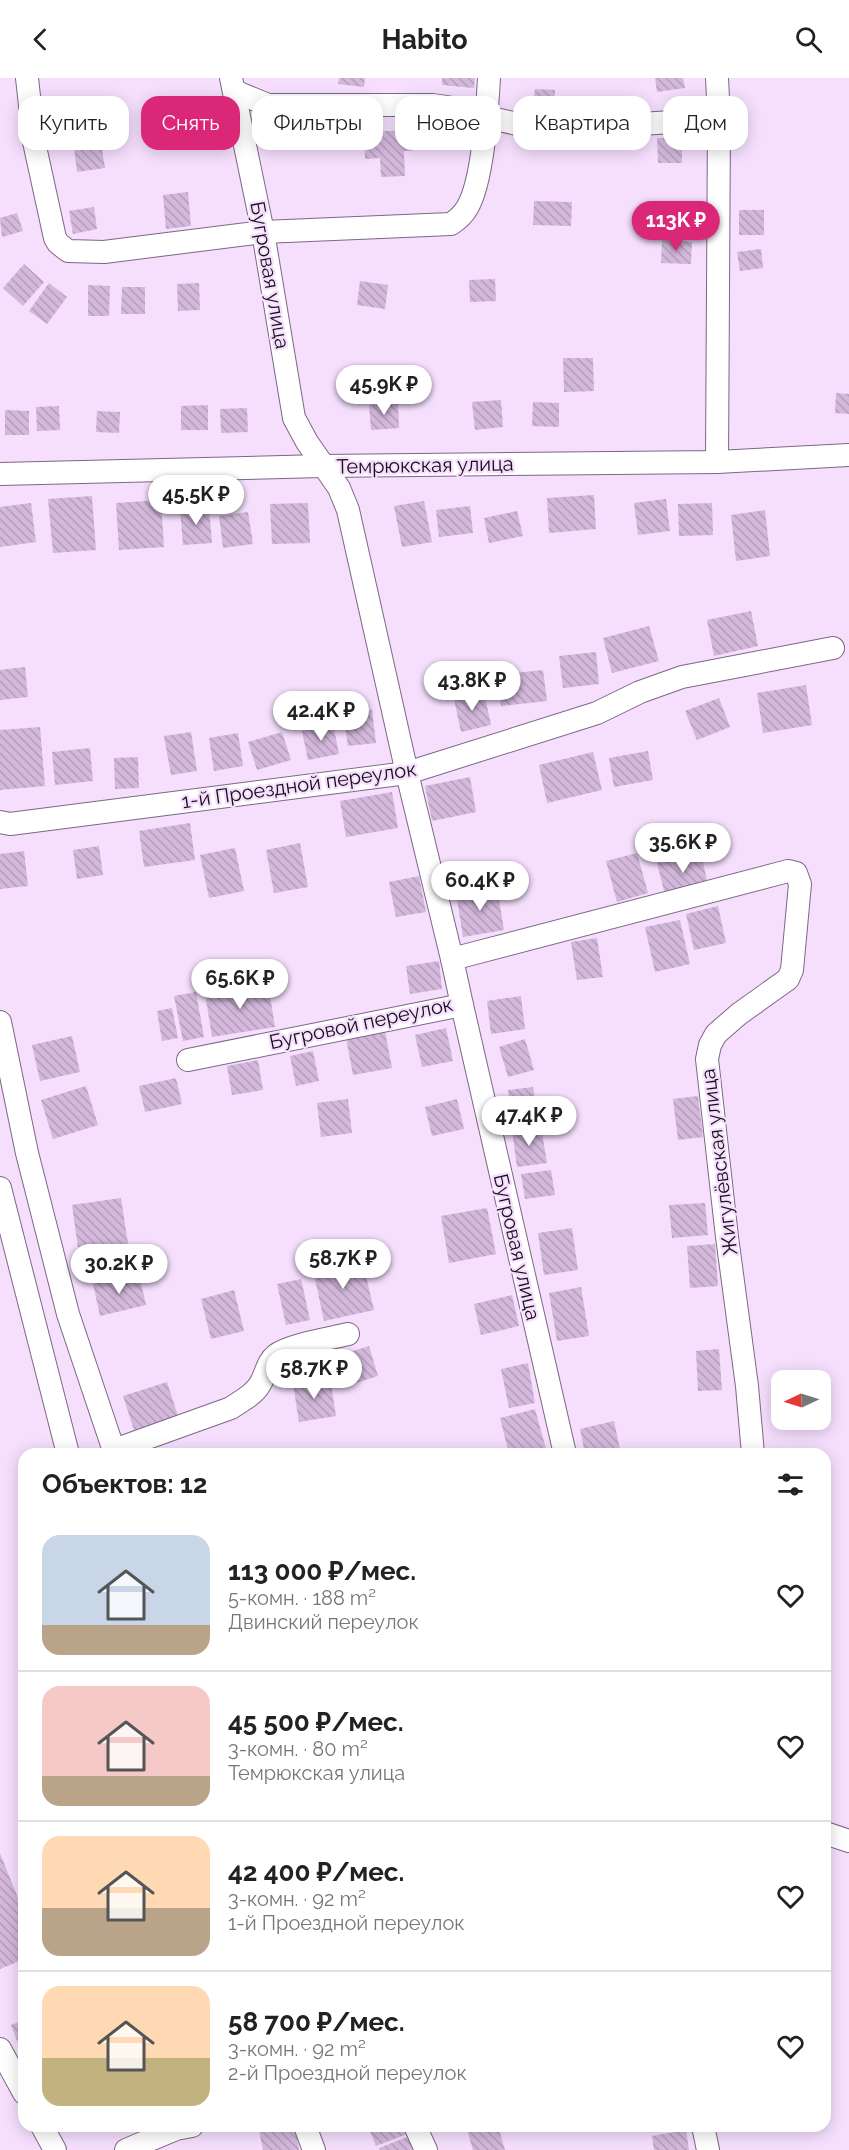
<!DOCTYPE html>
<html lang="ru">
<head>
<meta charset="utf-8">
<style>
	:root { --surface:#fff; --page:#f2f2f2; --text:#222; --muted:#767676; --line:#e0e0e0; --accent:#db2777 }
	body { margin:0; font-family:Raleway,sans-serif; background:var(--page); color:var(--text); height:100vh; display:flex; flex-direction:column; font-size:22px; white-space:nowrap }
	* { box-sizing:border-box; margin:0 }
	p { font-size:20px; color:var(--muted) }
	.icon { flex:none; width:33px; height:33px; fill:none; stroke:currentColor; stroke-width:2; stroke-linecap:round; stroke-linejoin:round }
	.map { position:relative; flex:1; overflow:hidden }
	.sheet { position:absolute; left:18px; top:1370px; width:813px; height:684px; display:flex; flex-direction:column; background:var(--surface); border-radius:18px; box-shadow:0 3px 15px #0003 }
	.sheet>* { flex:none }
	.top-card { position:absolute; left:18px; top:18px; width:813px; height:54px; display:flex; gap:12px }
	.needle { width:39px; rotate:266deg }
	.fabs { position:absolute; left:771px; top:1292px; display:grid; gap:12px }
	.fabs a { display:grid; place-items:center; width:60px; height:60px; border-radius:12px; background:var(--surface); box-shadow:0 3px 15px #0003; font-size:30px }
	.price { position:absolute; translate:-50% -51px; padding:0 14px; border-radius:21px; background:#fff; color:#222; font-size:20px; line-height:39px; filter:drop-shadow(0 2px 3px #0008) }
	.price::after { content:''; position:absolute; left:50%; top:36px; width:18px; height:14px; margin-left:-9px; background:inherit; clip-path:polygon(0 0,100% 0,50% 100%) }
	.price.active { background:var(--accent); color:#fff }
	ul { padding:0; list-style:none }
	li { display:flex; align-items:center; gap:18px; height:150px; padding:0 24px }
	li+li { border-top:2px solid var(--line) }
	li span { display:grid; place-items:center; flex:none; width:168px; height:120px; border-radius:18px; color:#555 }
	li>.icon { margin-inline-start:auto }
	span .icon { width:72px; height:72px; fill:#fffc; stroke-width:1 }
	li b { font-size:26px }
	h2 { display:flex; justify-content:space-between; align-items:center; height:72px; padding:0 24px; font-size:26px }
	.chip { padding:0 21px; border-radius:18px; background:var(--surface); box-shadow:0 3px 15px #0003; font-size:21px; line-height:54px }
	.chip.active { background:var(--accent); color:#fff }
	header { display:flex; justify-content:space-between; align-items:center; height:78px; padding:0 24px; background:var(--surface); font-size:27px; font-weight:700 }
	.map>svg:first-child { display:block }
</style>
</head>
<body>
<header><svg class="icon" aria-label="back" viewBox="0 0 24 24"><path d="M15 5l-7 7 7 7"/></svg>Habito<svg class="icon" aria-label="search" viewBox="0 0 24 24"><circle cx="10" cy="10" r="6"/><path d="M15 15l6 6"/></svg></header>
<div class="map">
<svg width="849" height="2072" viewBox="0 0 849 2072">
	<defs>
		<pattern id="building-back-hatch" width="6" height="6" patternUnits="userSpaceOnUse" patternTransform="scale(1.5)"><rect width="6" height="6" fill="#d3b8dc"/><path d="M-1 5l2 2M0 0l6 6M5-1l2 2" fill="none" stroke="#b59dbc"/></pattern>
	</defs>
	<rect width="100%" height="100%" fill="#f5dffd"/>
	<g fill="url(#building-back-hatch)">
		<polygon points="339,0 365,0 364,9 338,6"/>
		<polygon points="442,0 475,0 474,10 442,7"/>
		<polygon points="655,0 683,0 685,10 657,14"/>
		<polygon points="535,11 555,12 554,33 533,31"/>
		<polygon points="412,52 413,73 404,73 405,98 381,99 380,80 365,81 364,54"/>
		<polygon points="657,60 682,60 682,85 658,85"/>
		<polygon points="101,66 105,90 77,94 74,69"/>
		<polygon points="188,114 191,148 166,151 163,117"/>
		<polygon points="534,123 572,124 571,148 533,147"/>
		<polygon points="94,129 97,151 73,156 69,133"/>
		<rect x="739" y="132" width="25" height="25"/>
		<polygon points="17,135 23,153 2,159 0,140"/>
		<polygon points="662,162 692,164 691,186 661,185"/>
		<polygon points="761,171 763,190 740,193 737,174"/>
		<polygon points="24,186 44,204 23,228 3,210"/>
		<polygon points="495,201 496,223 470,224 469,202"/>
		<polygon points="360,203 388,207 385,231 357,227"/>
		<polygon points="49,205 67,219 47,246 29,233"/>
		<polygon points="199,205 200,232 178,233 177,206"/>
		<polygon points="88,207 110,208 109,238 88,238"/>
		<polygon points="122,209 145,209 145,236 121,236"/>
		<polygon points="563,280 593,280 594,313 564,314"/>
		<polygon points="836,315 849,316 849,336 835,335"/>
		<polygon points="501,322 503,349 475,352 472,324"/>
		<polygon points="533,324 559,325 559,349 532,348"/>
		<polygon points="398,325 399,350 371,352 369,327"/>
		<polygon points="208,327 208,352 181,352 181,328"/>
		<polygon points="59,328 60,352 37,353 36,329"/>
		<polygon points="247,330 248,354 221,355 220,331"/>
		<polygon points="5,332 29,333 29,357 5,357"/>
		<polygon points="97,333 120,334 119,355 96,354"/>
		<polygon points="594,417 596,451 549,455 547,420"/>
		<polygon points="92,418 96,472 53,475 48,421"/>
		<polygon points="666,421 670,453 638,457 634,425"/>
		<polygon points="161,422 164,469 119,472 116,425"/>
		<polygon points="424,423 432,464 402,469 394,428"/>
		<polygon points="31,425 36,464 0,469 0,429"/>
		<polygon points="308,425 310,465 272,466 270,426"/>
		<polygon points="712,425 713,457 679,458 678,426"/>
		<polygon points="470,428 473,455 439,459 436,432"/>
		<polygon points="209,429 212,465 183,467 180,431"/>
		<polygon points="765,432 770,478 736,483 731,437"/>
		<polygon points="517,433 523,458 489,465 484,440"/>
		<polygon points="248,434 253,466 223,470 219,438"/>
		<polygon points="751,533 758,568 714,578 707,542"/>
		<polygon points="649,548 659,583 612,595 603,560"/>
		<polygon points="596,574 599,606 563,610 559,578"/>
		<polygon points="25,589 28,619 0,622 0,592"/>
		<polygon points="543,592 547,623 501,628 497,597"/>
		<polygon points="806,607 812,647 763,655 757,615"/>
		<polygon points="484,614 491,647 461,654 454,621"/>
		<polygon points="719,620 730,649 697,662 685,633"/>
		<polygon points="372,632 376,665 348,668 343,635"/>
		<polygon points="333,646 339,676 308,682 302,653"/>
		<polygon points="40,649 45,708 0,712 0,652"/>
		<polygon points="191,654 197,693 171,697 164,658"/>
		<polygon points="282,654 291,682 257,692 248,664"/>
		<polygon points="238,655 243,688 214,693 209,660"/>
		<polygon points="90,670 93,703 55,707 52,674"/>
		<polygon points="648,673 653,702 614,709 609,680"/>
		<polygon points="593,674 602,712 547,725 539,687"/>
		<polygon points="138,679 139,710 115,711 114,680"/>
		<polygon points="470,699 476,734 432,743 425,708"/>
		<polygon points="392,714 398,750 346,759 340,723"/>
		<polygon points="190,745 195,782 144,789 139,753"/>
		<polygon points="300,765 308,809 274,815 266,772"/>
		<polygon points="99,768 103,797 77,801 73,772"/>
		<polygon points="235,770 244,813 209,820 200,777"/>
		<polygon points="24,773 28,808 0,811 0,776"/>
		<polygon points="637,775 648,815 617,824 606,783"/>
		<polygon points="701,775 708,807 665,817 657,785"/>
		<polygon points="419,798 426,834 396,839 389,804"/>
		<polygon points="497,809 504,852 463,859 456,815"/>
		<polygon points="718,828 726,865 694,872 686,836"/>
		<polygon points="680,842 690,886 655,894 645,849"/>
		<polygon points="597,860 603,899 577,902 571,864"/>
		<polygon points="439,883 442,911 410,916 406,888"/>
		<polygon points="268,905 275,949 212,959 205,915"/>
		<polygon points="196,914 204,959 183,963 174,918"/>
		<polygon points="521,918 525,951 491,956 487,923"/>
		<polygon points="172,930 178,960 162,963 157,933"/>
		<polygon points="446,950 453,983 422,989 415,957"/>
		<polygon points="385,953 392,990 353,997 346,960"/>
		<polygon points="72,958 80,994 40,1003 32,967"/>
		<polygon points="525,961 534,992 508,999 499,969"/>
		<polygon points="313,973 319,1003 296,1008 290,978"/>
		<polygon points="258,982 263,1012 232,1017 227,988"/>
		<polygon points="176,1000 182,1026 145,1034 139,1008"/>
		<polygon points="86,1008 98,1047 53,1061 41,1022"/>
		<polygon points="533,1009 538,1042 512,1045 508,1012"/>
		<polygon points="698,1018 703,1059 678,1062 673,1021"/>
		<polygon points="348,1021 352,1055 321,1059 317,1025"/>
		<polygon points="457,1021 464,1051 432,1058 425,1029"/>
		<polygon points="541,1048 547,1085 517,1089 512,1052"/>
		<polygon points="551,1092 555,1117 525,1121 521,1096"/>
		<polygon points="121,1120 132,1192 82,1199 72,1127"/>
		<polygon points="705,1125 708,1157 672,1160 669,1127"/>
		<polygon points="487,1130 496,1176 449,1185 441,1138"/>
		<polygon points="572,1150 578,1192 544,1197 538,1155"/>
		<polygon points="715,1166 718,1208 690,1210 687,1168"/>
		<polygon points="362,1181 374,1232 324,1243 313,1192"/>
		<polygon points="139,1196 146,1227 100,1238 93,1206"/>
		<polygon points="301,1201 310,1242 286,1247 277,1206"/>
		<polygon points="581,1209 589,1258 557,1263 549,1215"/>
		<polygon points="234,1212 244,1253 211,1261 201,1221"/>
		<polygon points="512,1217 519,1248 481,1257 474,1226"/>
		<polygon points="369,1268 378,1298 343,1309 334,1279"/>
		<polygon points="719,1271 722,1312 698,1313 696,1273"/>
		<polygon points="528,1285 535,1325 509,1330 501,1291"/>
		<polygon points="330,1300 336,1338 299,1344 293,1306"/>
		<polygon points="167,1304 178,1338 134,1352 123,1318"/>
		<polygon points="535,1331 547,1374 509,1376 500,1340"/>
		<polygon points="614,1343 621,1376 585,1376 580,1351"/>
		<polygon points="0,1775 24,1835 24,1881 0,1891"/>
		<polygon points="24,1942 24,1980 11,1947"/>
		<polygon points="258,2048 295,2048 299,2072 263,2072"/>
		<polygon points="368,2048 404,2048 407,2056 376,2068"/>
		<polygon points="466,2048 498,2048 505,2072 473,2072"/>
		<polygon points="652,2048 680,2048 680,2049 653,2054"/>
		<polygon points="686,2052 689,2072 654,2072 652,2058"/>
		<polygon points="415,2056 421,2072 380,2072 379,2070"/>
	</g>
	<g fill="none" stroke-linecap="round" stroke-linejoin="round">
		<g stroke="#7e6686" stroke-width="24">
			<g id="minor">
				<path d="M27 0 34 64 55 160 58 165 68 173 104 174 263 154 451 146C457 142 463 137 467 130 483 104 487 32 489 0"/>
				<polyline points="231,0 263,154 294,340 307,364 339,410 348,432 407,695 452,881"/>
				<polyline points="234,13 268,27 433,27 473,33 486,39 522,47 594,49 719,41"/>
				<polyline points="717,384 719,41 717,0"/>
				<polyline points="0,396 322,388 717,384 849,377"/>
				<polyline points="0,744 10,746 407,695 597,635 640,614 682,599 833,570"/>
				<polyline points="462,927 565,1376"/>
				<polyline points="0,944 27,1075 68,1236 115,1376"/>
				<polyline points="188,982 462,927 452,881 788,793 796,795 800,806 792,892 788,901 739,936 716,956 710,967 707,981 727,1159 747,1308 753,1376"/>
				<polyline points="0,1110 68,1376"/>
				<path d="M114 1372 231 1330C241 1323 254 1317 260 1306 266 1297 267 1284 276 1277 288 1267 332 1260 348 1256"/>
				<polyline points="825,1755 849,1763"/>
				<polyline points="0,1971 24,2015"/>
				<polyline points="42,2048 55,2072"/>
				<polyline points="305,2048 314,2072"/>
				<polyline points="415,2048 426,2072"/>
				<polyline points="703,2048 708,2072"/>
				<polyline points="126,2072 176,2051 192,2048"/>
			</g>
		</g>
		<use href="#minor" stroke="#fff" stroke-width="22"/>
	</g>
	<g text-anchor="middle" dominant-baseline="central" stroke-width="4.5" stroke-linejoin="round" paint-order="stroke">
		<g font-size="20" fill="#190f1c" stroke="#f5dffd">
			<text transform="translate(270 197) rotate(80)">Бугровая улица</text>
			<text transform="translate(425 387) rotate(-1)">Темрюкская улица</text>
			<text transform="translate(299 707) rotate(-8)">1-й Проездной переулок</text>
			<text transform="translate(361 945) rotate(-12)">Бугровой переулок</text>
			<text transform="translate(719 1084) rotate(-97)">Жигулёвская улица</text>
			<text transform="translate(517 1169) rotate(77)">Бугровая улица</text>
		</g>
	</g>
</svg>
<div class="fabs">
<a><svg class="needle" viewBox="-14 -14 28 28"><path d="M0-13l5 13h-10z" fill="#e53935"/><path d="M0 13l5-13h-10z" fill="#767676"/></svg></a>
</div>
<b class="price active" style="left:676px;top:174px">113K ₽</b>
<b class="price" style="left:384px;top:338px">45.9K ₽</b>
<b class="price" style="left:196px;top:448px">45.5K ₽</b>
<b class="price" style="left:472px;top:634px">43.8K ₽</b>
<b class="price" style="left:321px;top:664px">42.4K ₽</b>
<b class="price" style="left:683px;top:796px">35.6K ₽</b>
<b class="price" style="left:480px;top:834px">60.4K ₽</b>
<b class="price" style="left:240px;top:932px">65.6K ₽</b>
<b class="price" style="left:529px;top:1069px">47.4K ₽</b>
<b class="price" style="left:343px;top:1212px">58.7K ₽</b>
<b class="price" style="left:119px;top:1217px">30.2K ₽</b>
<b class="price" style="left:314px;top:1322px">58.7K ₽</b>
<div class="top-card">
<a class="chip">Купить</a>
<a class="chip active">Снять</a>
<a class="chip">Фильтры</a>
<a class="chip">Новое</a>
<a class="chip">Квартира</a>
<a class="chip">Дом</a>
</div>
<section class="sheet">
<h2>Объектов: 12<svg class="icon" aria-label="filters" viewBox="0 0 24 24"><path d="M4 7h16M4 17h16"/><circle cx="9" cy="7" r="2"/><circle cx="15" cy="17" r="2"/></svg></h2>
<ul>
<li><span style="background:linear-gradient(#c9d6e8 75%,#b9a48a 0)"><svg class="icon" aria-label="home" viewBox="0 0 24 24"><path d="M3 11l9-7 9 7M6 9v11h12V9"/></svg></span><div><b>113 000 ₽/мес.</b><p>5-комн. · 188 m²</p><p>Двинский переулок</p></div><svg class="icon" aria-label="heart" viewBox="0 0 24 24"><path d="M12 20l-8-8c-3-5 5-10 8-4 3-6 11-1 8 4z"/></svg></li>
<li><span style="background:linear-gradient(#f6c9c9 75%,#b9a48a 0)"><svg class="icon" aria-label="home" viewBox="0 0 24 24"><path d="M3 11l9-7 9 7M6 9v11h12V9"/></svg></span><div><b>45 500 ₽/мес.</b><p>3-комн. · 80 m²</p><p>Темрюкская улица</p></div><svg class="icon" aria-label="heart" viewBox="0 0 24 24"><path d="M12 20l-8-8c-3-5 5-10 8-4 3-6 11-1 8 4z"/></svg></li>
<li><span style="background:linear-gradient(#ffd9b3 60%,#b9a48a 0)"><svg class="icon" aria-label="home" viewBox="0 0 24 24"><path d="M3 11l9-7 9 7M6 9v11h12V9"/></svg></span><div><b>42 400 ₽/мес.</b><p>3-комн. · 92 m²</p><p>1-й Проездной переулок</p></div><svg class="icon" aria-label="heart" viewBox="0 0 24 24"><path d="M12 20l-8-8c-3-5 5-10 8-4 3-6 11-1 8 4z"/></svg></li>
<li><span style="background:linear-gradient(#ffd9b3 60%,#c2b280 0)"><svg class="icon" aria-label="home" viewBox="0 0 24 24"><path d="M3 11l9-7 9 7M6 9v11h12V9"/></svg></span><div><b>58 700 ₽/мес.</b><p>3-комн. · 92 m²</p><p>2-й Проездной переулок</p></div><svg class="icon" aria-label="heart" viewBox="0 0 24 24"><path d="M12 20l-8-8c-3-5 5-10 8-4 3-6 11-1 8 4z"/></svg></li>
</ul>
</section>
</div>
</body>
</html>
